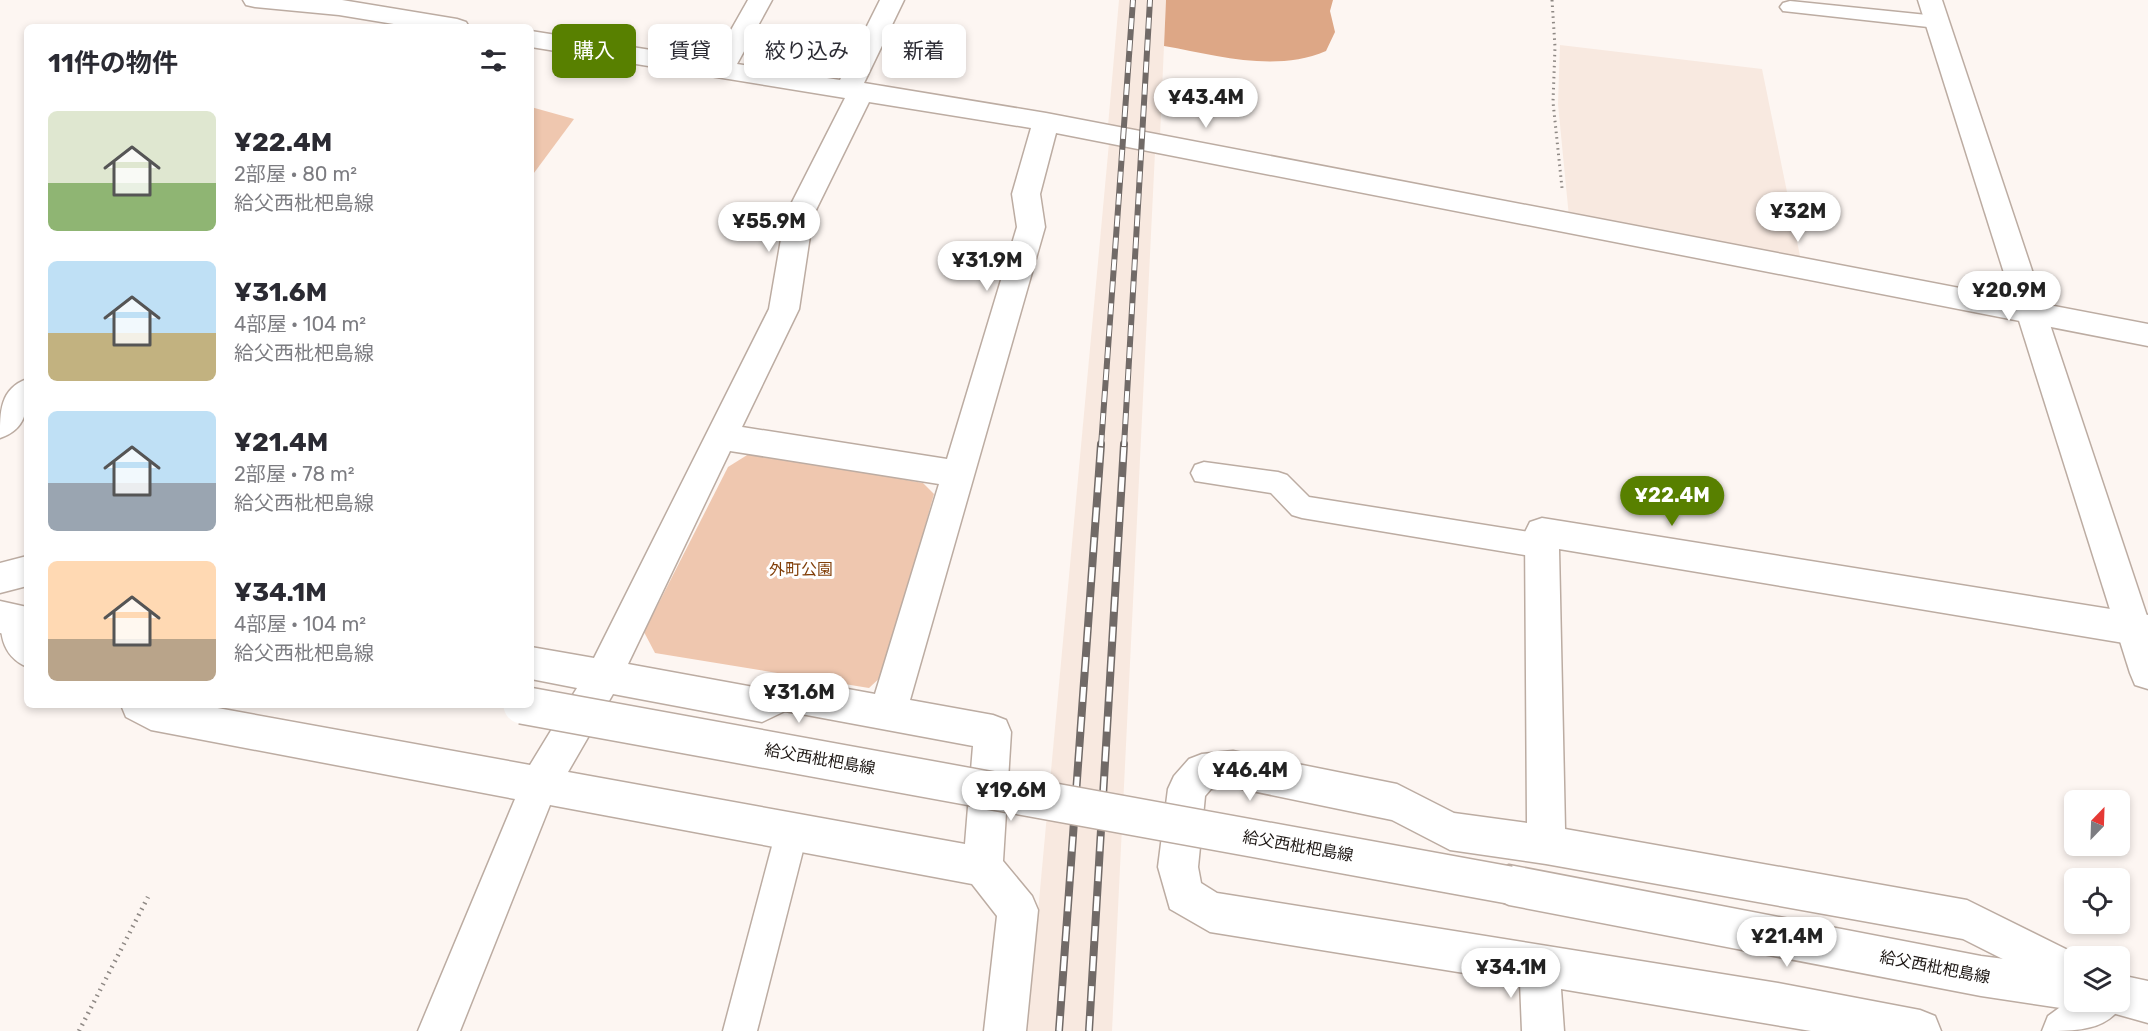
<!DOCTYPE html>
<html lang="ja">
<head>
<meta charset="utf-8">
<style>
	:root { --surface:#fff; --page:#f2f2f3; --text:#2b2b33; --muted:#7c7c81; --accent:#588000 }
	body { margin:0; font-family:Rubik,"Noto Sans JP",sans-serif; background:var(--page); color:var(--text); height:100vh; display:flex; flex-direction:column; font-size:22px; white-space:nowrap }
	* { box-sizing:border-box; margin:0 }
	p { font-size:20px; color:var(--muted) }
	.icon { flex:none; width:33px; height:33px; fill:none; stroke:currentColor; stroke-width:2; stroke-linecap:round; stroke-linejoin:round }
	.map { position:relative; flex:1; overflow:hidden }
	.panel { position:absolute; left:24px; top:24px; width:510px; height:684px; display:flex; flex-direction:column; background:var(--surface); border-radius:9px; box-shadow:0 3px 9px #0003 }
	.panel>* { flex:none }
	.guide { position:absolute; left:552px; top:24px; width:570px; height:54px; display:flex; gap:12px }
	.needle { width:39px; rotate:23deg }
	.fabs { position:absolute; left:2064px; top:790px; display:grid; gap:12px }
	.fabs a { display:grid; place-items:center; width:66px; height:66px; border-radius:9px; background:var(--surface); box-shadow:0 3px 9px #0003; font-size:30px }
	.price { position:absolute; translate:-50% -51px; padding:0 14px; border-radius:21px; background:#fff; color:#222; font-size:20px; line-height:39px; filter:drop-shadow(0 2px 3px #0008) }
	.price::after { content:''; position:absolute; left:50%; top:36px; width:18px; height:14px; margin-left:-9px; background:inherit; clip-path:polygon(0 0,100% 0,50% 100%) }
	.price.on { background:var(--accent); color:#fff }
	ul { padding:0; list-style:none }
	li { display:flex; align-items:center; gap:18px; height:150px; padding:0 24px }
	li span { display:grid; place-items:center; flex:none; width:168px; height:120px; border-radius:9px; color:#555 }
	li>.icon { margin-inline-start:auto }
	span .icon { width:72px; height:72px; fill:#fffc; stroke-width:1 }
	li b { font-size:26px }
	h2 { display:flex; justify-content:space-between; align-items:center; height:72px; padding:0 24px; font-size:26px }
	.chip { padding:0 21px; border-radius:9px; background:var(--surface); box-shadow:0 3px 9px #0003; font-size:21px; line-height:54px }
	.chip.on { background:var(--accent); color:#fff }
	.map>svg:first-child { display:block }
</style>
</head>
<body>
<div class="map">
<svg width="2148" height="1031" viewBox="0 0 2148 1031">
	<rect width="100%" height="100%" fill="#fdf6f2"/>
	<g fill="#f8e9e0">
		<polygon points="1119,0 1166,0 1160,136 1108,126"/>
		<polygon points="1560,45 1762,69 1800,256 1791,263 1569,217 1558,104"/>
		<polygon points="1109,143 1155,152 1112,1031 1027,1031"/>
	</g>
	<g fill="#efc7af">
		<polygon points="531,107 574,119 531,177"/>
		<polygon points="752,452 923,483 934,494 884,674 869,688 655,653 644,632 728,467"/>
	</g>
	<path fill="#dda786" d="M1166 0H1333L1330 11 1335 32 1326 51C1274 73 1217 55 1164 46Z"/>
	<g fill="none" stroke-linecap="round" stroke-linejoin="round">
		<g stroke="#bcaca2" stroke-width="3">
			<g id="lane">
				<polygon points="1790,1 1937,16 1944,18 1947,22 1944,26 1937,28 1783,11 1780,7 1783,3"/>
				<polygon points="1204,462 1278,472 1287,475 1309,497 1542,534 1552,538 1556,546 1552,554 1542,558 1302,518 1292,515 1271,493 1195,481 1191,473 1195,465"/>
				<polygon points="792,815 803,820 808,831 757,1031 723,1031 776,831 781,820"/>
			</g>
		</g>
		<g stroke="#bcaca2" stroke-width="3">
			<g id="street">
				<polygon points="243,0 342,0 457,19 466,22 469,27 412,27 339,15 255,7 246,5"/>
				<path d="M748 0H772L737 64 840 80 880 0H904L864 83 1046 113 2148 324V346L1056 133 1040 194 1045 227 910 700 993 715 1006 720 1011 732 1003 861 1032 896 1038 910 1026 1031H984L997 916 972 884 550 805 460 1031H418L515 799 151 730 126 717 121 705H201L530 765 577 688 531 679V647L594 658 769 309 785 216 845 98 531 47V31L714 60ZM869 102 1031 128 1012 194 1017 227 947 459 742 427 799 309 813 216ZM730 451 939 484 875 694 782 677 759 688 628 664ZM613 694 762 722 785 711 973 746 965 844 568 772Z"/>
				<path d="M27 379C27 405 30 428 0 438 0 411 0 389 27 379Z"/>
				<polygon points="1542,518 2148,615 2148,647 1559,549 1565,829 1967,900 2082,957 2074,957 2074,995 1963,939 1546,864 1450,850 1392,820 1233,787 1211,789 1205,796 1198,867 1201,883 1217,893 1778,983 1920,1010 1935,1016 1941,1031 1811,1031 1561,989 1564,1031 1522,1031 1520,982 1210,932 1170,909 1158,867 1168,789 1174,776 1189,759 1202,754 1233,751 1397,784 1454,813 1527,823 1525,532 1530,522"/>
				<polygon points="27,556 27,586 0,593 0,563"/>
				<path d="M0 603C32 610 27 641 27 667 0 655 0 632 0 603Z"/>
				<path d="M2120 992 2124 1002C2108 1031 2077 1031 2042 1031L2048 1016 2074 997V1002H2120Z"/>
			</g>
		</g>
		<g stroke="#bcaca2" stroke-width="3">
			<g id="secondary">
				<polygon points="1918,0 1942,0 2148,619 2148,689 2135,685 2130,673"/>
				<polygon points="0,601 27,607 27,639 0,633"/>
				<polygon points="1509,865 1981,956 2074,968 2074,1002 2089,1002 2074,1010 1981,996 1509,905 1495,899 1489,885 1495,871"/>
				<polygon points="2120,975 2148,981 2148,1023 2105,1011 2102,1002 2120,1002"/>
			</g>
		</g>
		<polyline stroke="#8e8884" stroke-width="3" stroke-dasharray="1.5 4" stroke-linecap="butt" points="1552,0 1555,47 1553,102 1562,188"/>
		<polyline stroke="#8e8884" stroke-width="4.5" stroke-dasharray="1.5 5" stroke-linecap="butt" points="79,1031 148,897"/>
		<use href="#lane" fill="#fff" fill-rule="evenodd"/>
		<use href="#street" fill="#fff" fill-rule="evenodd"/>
		<use href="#secondary" fill="#fff" fill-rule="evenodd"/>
		<g stroke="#716a67" stroke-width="6">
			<g id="rail-far1">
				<polyline points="1101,446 1133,0"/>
				<polyline points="1124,446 1150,0"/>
			</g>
		</g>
		<g stroke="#716a67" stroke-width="8">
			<g id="rail">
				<polyline points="1059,1031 1101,444"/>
				<polyline points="1089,1031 1124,444"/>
			</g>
		</g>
		<use href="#rail-far1" stroke="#fff" stroke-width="4" stroke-dasharray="11" stroke-linecap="butt"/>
		<use href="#rail" stroke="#fff" stroke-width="5" stroke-dasharray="15" stroke-linecap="butt"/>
		<g stroke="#bcaca2" stroke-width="40" stroke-linecap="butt">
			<polyline id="secondary-bridge" points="522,705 1509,885"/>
		</g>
		<use href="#secondary-bridge" stroke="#fff" stroke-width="37"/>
	</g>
	<g text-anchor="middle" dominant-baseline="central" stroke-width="6" stroke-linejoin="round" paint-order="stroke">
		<g font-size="16" fill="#813f09" stroke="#fff">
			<text x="801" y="569">外町公園</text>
		</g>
		<g font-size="16" fill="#1d1714" stroke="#fff">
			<text transform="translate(820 759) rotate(10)">給父西枇杷島線</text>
			<text transform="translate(1298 846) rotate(10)">給父西枇杷島線</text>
			<text transform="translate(1935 967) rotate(11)">給父西枇杷島線</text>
		</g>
	</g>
</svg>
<div class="fabs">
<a><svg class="needle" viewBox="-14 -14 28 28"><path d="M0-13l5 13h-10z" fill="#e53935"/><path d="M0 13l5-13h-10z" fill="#7c7c81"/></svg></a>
<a><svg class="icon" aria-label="locate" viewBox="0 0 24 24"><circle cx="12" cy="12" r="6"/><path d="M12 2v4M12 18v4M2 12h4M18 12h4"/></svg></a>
<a><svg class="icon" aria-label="layers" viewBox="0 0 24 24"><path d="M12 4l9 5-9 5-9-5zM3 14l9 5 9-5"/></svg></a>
</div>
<b class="price" style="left:1206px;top:129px">¥43.4M</b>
<b class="price" style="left:1798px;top:243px">¥32M</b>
<b class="price" style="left:769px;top:253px">¥55.9M</b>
<b class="price" style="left:987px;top:292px">¥31.9M</b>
<b class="price" style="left:2009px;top:322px">¥20.9M</b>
<b class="price on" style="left:1672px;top:527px">¥22.4M</b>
<b class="price" style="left:799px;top:724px">¥31.6M</b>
<b class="price" style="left:1250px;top:802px">¥46.4M</b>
<b class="price" style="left:1011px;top:822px">¥19.6M</b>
<b class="price" style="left:1787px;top:968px">¥21.4M</b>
<b class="price" style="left:1511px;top:999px">¥34.1M</b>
<div class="guide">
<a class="chip on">購入</a>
<a class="chip">賃貸</a>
<a class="chip">絞り込み</a>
<a class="chip">新着</a>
</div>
<section class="panel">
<h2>11件の物件<svg class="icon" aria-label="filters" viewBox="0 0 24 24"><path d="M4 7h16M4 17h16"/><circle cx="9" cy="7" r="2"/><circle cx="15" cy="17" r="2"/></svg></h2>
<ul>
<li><span style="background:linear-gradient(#dfe7d0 60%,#8fb573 0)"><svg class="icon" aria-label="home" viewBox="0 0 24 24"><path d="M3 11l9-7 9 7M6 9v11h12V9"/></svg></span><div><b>¥22.4M</b><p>2部屋 · 80 m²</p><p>給父西枇杷島線</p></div></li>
<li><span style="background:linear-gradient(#bfe0f5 60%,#c2b280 0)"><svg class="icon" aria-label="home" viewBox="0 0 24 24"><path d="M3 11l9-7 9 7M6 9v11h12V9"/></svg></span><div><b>¥31.6M</b><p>4部屋 · 104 m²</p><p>給父西枇杷島線</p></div></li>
<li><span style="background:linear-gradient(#bfe0f5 60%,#9aa5b1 0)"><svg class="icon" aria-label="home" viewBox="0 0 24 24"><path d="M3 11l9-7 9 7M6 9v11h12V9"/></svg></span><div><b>¥21.4M</b><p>2部屋 · 78 m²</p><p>給父西枇杷島線</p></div></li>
<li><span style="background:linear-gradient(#ffd9b3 65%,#b9a48a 0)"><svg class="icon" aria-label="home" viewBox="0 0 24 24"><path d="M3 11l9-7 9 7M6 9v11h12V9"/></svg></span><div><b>¥34.1M</b><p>4部屋 · 104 m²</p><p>給父西枇杷島線</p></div></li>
</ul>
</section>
</div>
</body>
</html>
